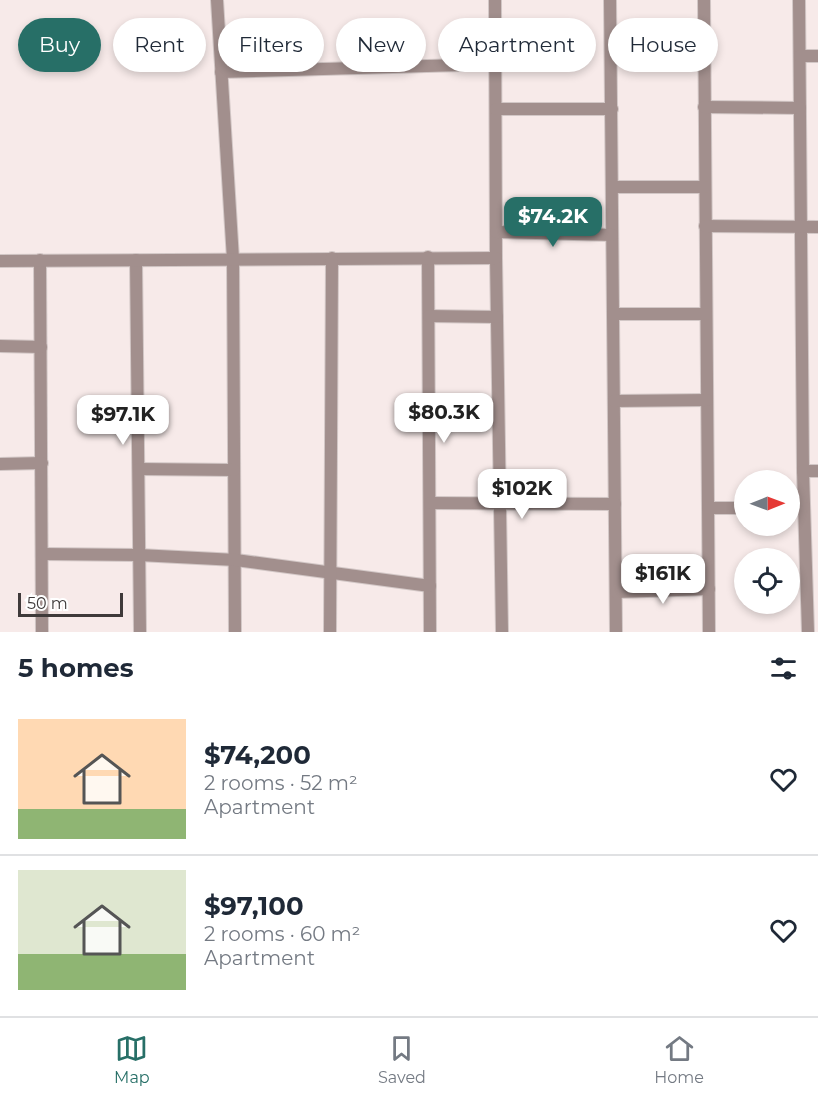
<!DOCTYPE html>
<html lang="en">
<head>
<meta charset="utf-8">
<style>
	:root { --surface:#fff; --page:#f2f2f3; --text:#1f2937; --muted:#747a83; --line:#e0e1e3; --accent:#276f67 }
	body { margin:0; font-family:Montserrat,sans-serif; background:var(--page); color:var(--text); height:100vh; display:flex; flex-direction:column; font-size:22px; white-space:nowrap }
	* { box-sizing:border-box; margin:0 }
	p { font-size:20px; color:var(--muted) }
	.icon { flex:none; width:33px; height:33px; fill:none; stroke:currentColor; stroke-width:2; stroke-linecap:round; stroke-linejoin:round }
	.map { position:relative; height:632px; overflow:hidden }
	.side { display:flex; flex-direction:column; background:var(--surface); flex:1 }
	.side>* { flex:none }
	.banner { position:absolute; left:18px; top:18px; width:783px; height:54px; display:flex; gap:12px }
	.needle { width:39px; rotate:89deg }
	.fabs { position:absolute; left:734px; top:470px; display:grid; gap:12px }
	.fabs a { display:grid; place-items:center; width:66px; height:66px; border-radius:50%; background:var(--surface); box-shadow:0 3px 9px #0003; font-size:30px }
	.scale { position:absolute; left:18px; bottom:15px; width:105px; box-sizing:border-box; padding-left:6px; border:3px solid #3f3a3a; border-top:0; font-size:16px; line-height:21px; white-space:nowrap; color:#3f3a3a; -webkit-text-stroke:4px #fff; paint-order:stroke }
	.price { position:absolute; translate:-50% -51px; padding:0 14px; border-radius:12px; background:#fff; color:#222; font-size:20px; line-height:39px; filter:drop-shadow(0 2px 3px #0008) }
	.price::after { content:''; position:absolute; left:50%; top:36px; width:18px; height:14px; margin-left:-9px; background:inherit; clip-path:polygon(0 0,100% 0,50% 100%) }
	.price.current { background:var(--accent); color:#fff }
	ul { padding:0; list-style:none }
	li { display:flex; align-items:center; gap:18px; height:150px; padding:0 18px }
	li+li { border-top:2px solid var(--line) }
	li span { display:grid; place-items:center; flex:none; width:168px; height:120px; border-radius:0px; color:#555 }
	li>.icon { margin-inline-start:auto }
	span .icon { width:72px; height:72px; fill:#fffc; stroke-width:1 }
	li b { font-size:26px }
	h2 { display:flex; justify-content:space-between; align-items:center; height:72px; padding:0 18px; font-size:26px }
	.chip { padding:0 21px; border-radius:27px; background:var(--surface); box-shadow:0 3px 9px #0003; font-size:21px; line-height:54px }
	.chip.current { background:var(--accent); color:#fff }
	.menu { display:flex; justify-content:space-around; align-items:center; height:84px; border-top:2px solid var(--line); background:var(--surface); font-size:16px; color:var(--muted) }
	.menu a { display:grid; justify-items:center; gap:3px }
	.menu .current { color:var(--accent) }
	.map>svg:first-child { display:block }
</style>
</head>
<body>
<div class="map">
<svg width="818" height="632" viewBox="0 0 818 632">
	<rect width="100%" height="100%" fill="#f7eae9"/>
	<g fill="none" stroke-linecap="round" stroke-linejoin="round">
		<g stroke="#d2c7c6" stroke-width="14">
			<g id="street">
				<polyline points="217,0 233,259 235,632"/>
				<polyline points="495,0 496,258 502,632"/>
				<polyline points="610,0 616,632"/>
				<polyline points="704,0 709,632"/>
				<polyline points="799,0 803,471 808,632"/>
				<polyline points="800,56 818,56"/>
				<polyline points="221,72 496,64"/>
				<polyline points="704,107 800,108"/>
				<polyline points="496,109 612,109"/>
				<polyline points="612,187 705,187"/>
				<polyline points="705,226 818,227"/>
				<polyline points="496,232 612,235"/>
				<polyline points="428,257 430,632"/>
				<polyline points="40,260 42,632"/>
				<polyline points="136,260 140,632"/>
				<polyline points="0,261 496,258"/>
				<polyline points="613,314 706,314"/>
				<polyline points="429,316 497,317"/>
				<polyline points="0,346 41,347"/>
				<polyline points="614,401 707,400"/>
				<polyline points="0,464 42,463"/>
				<polyline points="139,469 234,470"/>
				<polyline points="803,471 818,471"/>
				<polyline points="430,503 615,504"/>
				<polyline points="789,507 803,507"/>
				<polyline points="709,508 744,508"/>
				<polyline points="43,554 139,555 236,560 430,586"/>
				<polyline points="616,592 709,589"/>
				<polyline points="330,632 332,258"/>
			</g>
		</g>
		<use href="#street" stroke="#a28f8d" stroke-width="12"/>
	</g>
</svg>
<div class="fabs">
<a><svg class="needle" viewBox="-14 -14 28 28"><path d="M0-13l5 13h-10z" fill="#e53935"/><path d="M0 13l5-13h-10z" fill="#747a83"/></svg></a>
<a><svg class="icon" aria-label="locate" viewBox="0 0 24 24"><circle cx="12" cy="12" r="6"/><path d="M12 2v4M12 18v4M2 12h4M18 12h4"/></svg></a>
</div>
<div class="scale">50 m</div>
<b class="price current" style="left:553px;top:248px">$74.2K</b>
<b class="price" style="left:444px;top:444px">$80.3K</b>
<b class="price" style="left:123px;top:446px">$97.1K</b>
<b class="price" style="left:522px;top:520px">$102K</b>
<b class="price" style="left:663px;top:605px">$161K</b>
<div class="banner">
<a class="chip current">Buy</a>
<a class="chip">Rent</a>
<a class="chip">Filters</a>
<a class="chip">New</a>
<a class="chip">Apartment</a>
<a class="chip">House</a>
</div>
</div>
<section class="side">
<h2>5 homes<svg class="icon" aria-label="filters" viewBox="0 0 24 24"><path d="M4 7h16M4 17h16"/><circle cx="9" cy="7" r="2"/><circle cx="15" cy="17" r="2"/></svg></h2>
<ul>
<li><span style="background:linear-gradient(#ffd9b3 75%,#8fb573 0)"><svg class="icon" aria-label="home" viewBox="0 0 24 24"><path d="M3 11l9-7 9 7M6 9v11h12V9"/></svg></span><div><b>$74,200</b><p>2 rooms · 52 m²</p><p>Apartment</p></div><svg class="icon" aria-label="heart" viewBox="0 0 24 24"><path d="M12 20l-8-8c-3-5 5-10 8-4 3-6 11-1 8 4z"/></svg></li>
<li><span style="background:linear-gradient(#dfe7d0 70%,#8fb573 0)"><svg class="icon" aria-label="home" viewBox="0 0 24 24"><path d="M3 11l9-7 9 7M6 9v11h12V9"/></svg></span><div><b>$97,100</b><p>2 rooms · 60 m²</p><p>Apartment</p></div><svg class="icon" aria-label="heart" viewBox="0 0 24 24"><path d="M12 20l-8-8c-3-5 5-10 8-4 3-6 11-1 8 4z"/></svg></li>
</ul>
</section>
<nav class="menu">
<a class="current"><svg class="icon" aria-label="map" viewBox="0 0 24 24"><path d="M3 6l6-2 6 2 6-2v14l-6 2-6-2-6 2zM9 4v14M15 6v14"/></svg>Map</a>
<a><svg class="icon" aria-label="saved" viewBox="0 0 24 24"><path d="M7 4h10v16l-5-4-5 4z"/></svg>Saved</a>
<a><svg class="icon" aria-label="home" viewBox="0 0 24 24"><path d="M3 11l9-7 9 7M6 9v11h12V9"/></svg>Home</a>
</nav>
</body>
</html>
